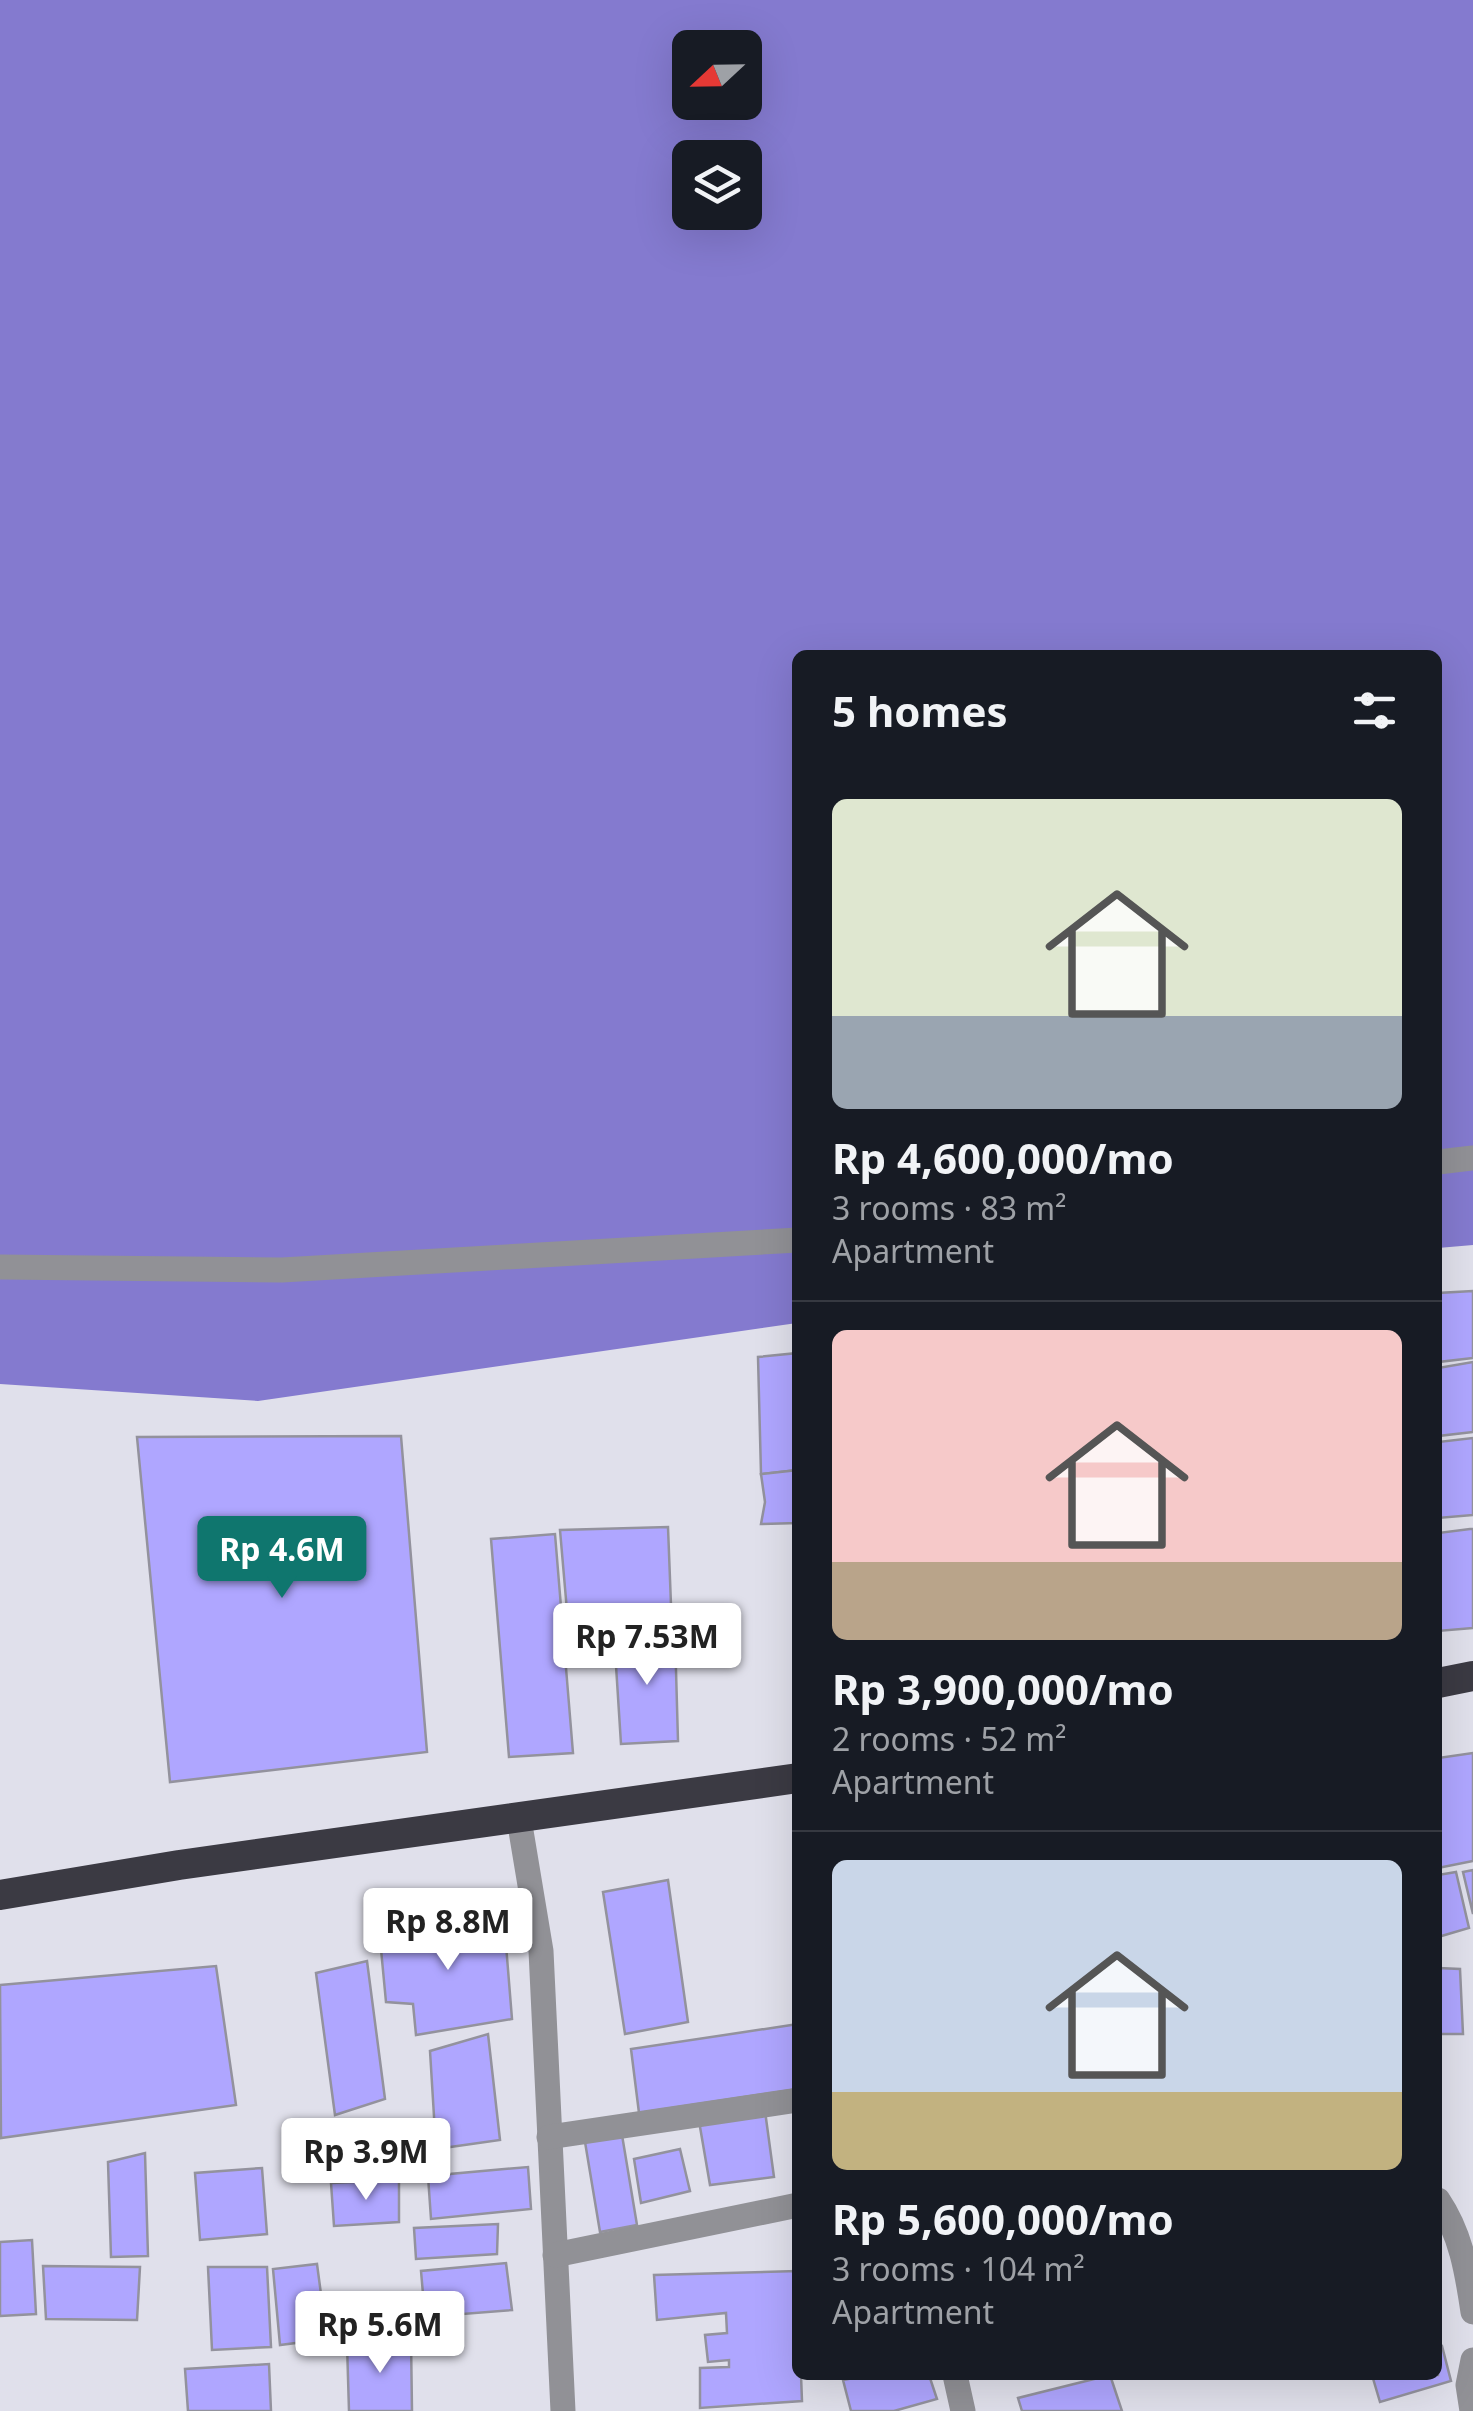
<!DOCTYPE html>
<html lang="en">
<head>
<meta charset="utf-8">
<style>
	:root { --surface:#171b24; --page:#20242c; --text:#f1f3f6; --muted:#9ea1a6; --line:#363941; --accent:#0f766e }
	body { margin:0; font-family:"Noto Sans",sans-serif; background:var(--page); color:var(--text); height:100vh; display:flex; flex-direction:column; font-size:38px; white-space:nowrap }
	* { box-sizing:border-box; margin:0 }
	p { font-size:32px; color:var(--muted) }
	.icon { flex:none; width:55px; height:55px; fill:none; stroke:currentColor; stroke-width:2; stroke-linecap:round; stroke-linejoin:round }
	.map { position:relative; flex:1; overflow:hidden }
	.side { position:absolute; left:792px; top:650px; width:650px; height:1730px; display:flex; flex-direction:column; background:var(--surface); border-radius:15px; box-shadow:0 10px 40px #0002 }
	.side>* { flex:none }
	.needle { width:65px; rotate:248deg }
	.fabs { position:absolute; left:672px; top:30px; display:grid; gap:20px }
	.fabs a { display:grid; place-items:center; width:90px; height:90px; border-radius:15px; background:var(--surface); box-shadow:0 10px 40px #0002; font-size:50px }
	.price { position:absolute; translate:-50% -85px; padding:0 22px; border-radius:10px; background:#fff; color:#222; font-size:32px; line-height:65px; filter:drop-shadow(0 2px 5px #0008) }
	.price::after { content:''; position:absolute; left:50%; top:60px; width:30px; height:22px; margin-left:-15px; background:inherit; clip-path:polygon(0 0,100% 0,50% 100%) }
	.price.active { background:var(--accent); color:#fff }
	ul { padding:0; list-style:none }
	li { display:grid; align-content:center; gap:20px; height:530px; padding:0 40px }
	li+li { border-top:2px solid var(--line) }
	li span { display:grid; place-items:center; height:310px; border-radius:15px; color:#555 }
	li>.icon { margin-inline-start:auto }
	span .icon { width:180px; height:180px; fill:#fffc; stroke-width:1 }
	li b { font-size:42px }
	h2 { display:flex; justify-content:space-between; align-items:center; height:120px; padding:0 40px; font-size:42px }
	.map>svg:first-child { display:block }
</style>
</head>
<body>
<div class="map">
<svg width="1473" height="2411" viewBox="0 0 1473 2411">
	<rect width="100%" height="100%" fill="#e0e0eb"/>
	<path fill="#847acf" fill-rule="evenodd" d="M0 0H1473V1245L1438 1248V655H798L797 1323 258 1401 0 1384ZM690 48H745V102H690ZM690 158H745V212H690Z"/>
	<g fill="#afa6ff" stroke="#93929d" stroke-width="2.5">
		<polygon points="1473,1291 1473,1358 1438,1362 1438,1293"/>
		<polygon points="798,1353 798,1470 761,1474 758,1357"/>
		<polygon points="1473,1362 1473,1432 1438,1436 1438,1368"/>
		<polygon points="401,1436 427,1752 170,1782 137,1437"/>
		<polygon points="1473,1438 1473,1515 1438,1518 1438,1442"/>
		<polygon points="798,1470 798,1523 761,1524 765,1502 761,1474"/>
		<polygon points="668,1527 671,1605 567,1611 560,1530"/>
		<polygon points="1470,1529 1473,1529 1473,1628 1438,1631 1438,1533"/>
		<polygon points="555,1534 573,1753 509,1757 491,1539"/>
		<polygon points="614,1634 675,1635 678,1741 621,1744"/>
		<polygon points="1473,1753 1473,1861 1438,1868 1438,1758"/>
		<polygon points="1473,1870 1473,1914 1463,1872"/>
		<polygon points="1456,1872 1469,1928 1438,1937 1438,1875"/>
		<polygon points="668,1880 688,2022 625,2034 603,1892"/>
		<polygon points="504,1920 512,2019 416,2035 413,2004 386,2002 379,1928"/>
		<polygon points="367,1961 385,2099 335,2115 316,1973"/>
		<polygon points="216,1966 236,2105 1,2138 0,1985"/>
		<polygon points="1438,1968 1460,1969 1463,2034 1438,2034"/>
		<polygon points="798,2024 798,2089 639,2113 631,2049"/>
		<polygon points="488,2034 500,2140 436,2149 430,2051"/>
		<polygon points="765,2111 774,2177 710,2185 699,2121"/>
		<polygon points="622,2135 637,2225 600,2232 585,2142"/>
		<polygon points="680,2149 690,2191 641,2203 634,2159"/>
		<polygon points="145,2153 148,2256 111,2257 108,2162"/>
		<polygon points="528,2167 531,2209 431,2219 428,2176"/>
		<polygon points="262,2168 267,2234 200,2240 195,2173"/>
		<polygon points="399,2180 399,2222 334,2226 331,2183"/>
		<polygon points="498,2224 497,2254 416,2259 414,2228"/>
		<polygon points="32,2240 36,2314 0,2316 0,2242"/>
		<polygon points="506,2263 512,2310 425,2317 421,2271"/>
		<polygon points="317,2264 327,2339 280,2345 273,2269"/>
		<polygon points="43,2266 140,2267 137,2320 46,2319"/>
		<polygon points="208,2267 267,2267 271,2347 212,2350"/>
		<polygon points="797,2271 798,2375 801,2375 802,2401 700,2408 700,2368 729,2367 729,2360 708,2362 705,2335 727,2333 726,2313 657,2320 654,2275"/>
		<polygon points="411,2339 412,2411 349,2411 347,2344"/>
		<polygon points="1442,2346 1451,2381 1380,2402 1372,2375 1438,2375 1438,2347"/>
		<polygon points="269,2364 271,2411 188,2411 185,2369"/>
		<polygon points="869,2375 929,2375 937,2399 894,2411 851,2411 843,2380"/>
		<polygon points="1110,2375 1122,2411 1022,2411 1018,2398"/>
	</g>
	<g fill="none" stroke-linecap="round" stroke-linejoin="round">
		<g stroke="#919196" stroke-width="25">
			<polyline points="1438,1162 1473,1158"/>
			<polyline points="0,1267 282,1270 798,1240"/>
			<polyline points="519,1819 541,1951 563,2411"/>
			<polyline points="549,2137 798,2100"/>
			<path d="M1438 2200C1461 2234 1467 2271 1473 2312"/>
			<polyline points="555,2255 798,2205"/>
			<polyline points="955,2375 963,2411"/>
			<polyline points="1472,2411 1468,2385 1473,2360"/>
		</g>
		<g stroke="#3b3a43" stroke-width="30">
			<polyline points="1438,1683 1473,1676"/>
			<polyline points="0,1895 179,1865 798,1778"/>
		</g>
	</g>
</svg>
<div class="fabs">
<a><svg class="needle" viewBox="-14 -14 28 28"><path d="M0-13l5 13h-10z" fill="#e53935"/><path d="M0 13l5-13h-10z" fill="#9ea1a6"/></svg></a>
<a><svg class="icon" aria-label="layers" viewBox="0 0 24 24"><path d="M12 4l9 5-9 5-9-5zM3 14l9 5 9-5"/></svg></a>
</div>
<b class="price active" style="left:282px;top:1601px">Rp 4.6M</b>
<b class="price" style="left:647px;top:1688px">Rp 7.53M</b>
<b class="price" style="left:448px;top:1973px">Rp 8.8M</b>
<b class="price" style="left:366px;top:2203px">Rp 3.9M</b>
<b class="price" style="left:380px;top:2376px">Rp 5.6M</b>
<section class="side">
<h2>5 homes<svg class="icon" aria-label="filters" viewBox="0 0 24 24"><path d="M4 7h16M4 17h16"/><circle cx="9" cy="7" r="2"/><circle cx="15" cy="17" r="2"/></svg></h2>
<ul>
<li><span style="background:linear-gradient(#dfe7d0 70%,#9aa5b1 0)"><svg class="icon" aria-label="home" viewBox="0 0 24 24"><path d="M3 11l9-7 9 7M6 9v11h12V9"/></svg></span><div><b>Rp 4,600,000/mo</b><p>3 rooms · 83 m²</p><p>Apartment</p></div></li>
<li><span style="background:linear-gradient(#f6c9c9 75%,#b9a48a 0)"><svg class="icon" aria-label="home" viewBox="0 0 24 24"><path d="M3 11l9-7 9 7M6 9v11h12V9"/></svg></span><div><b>Rp 3,900,000/mo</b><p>2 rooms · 52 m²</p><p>Apartment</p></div></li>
<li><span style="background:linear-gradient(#c9d6e8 75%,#c2b280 0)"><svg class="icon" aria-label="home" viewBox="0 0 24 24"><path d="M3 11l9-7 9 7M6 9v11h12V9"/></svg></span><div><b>Rp 5,600,000/mo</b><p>3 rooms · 104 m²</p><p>Apartment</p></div></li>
</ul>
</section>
</div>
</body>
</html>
